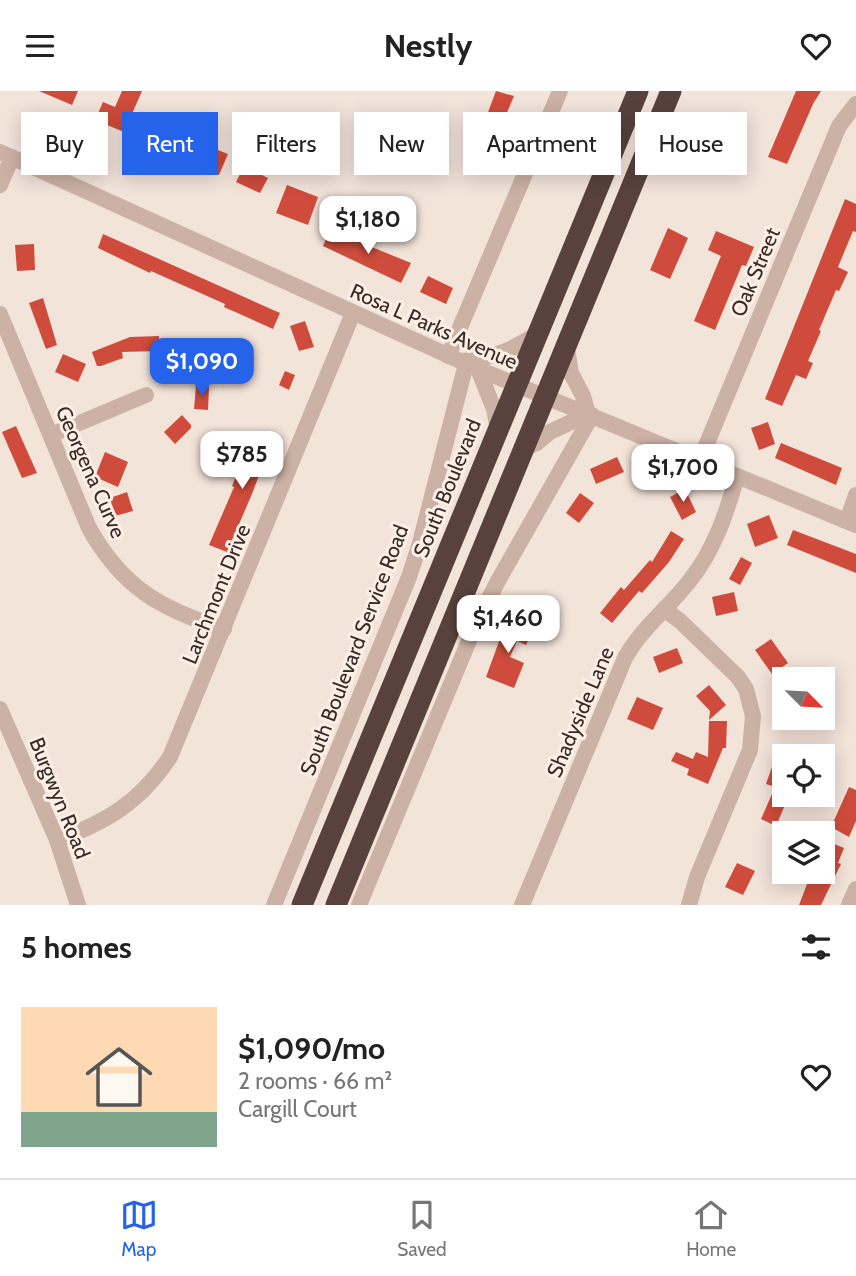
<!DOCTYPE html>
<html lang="en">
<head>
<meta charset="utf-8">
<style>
	:root { --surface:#fff; --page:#f6f6f6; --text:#222; --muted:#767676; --line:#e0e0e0; --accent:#2563eb }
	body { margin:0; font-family:Cabin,sans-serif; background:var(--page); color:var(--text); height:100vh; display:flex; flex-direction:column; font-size:26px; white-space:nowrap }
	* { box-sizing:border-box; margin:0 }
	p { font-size:23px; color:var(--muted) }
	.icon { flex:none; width:38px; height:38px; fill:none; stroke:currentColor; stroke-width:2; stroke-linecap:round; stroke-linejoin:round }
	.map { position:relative; height:814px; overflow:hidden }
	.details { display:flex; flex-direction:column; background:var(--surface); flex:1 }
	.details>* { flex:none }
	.banner { position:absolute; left:21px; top:21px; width:816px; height:63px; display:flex; gap:14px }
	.needle { width:46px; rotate:114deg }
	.fabs { position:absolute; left:772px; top:576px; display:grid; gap:14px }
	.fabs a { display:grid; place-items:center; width:63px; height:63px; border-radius:0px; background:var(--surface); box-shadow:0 4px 18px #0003; font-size:35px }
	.price { position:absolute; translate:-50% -60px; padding:0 16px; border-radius:14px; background:#fff; color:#222; font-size:23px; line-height:46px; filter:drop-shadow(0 2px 4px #0008) }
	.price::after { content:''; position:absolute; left:50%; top:42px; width:21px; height:16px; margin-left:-10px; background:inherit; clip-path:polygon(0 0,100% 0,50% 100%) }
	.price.current { background:var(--accent); color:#fff }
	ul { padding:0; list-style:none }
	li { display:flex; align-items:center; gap:21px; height:175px; padding:0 21px }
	li span { display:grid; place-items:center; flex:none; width:196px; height:140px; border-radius:0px; color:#555 }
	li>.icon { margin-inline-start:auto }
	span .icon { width:84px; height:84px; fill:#fffc; stroke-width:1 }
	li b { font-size:30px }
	h2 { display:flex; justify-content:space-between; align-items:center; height:84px; padding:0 21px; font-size:30px }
	.tag { padding:0 24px; border-radius:0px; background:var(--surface); box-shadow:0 4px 18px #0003; font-size:24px; line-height:63px }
	.tag.current { background:var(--accent); color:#fff }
	header { display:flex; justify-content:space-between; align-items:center; height:91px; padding:0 21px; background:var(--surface); font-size:32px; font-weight:700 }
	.tab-bar { display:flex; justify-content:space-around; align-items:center; height:98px; border-top:2px solid var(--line); background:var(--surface); font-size:19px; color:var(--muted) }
	.tab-bar a { display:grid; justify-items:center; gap:4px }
	.tab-bar .current { color:var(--accent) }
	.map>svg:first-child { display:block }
</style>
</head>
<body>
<header><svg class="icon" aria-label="menu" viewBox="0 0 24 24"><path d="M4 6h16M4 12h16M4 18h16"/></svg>Nestly<svg class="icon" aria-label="heart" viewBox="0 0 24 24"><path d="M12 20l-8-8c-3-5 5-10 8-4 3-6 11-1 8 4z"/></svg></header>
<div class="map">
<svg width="856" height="814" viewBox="0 0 856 814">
	<rect width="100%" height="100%" fill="#f3e4da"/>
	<g fill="#cf4c3c">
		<polygon points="39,0 78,0 72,14"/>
		<polygon points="122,0 142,0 124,41 95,29 103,11 115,16"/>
		<polygon points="496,0 514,5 503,31 487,24"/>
		<polygon points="796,0 821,0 813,13 787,73 768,66"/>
		<polygon points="207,25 216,29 205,54 228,63 219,84 187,71"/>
		<polygon points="155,26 175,34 165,57 145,49"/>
		<polygon points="483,46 494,51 483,78 472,73"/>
		<polygon points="244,75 268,87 260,102 236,91"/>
		<polygon points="287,94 318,106 308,134 276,122"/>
		<polygon points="845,108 856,113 856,141 853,140 838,176 848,181 839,200 836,199 819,239 821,240 808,270 813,272 806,288 796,284 782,315 765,308"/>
		<polygon points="668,137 688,147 670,188 650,179"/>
		<polygon points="330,139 411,172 401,192 323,155"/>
		<polygon points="716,140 754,156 746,175 742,174 715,239 694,230 721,165 708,159"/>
		<polygon points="103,143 280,222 273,238 224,216 225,213 151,180 150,182 98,157"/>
		<polygon points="34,153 35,179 17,180 15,154"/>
		<polygon points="428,185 453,197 446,213 420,201"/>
		<polygon points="43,207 57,254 46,258 29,212"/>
		<polygon points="305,230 314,256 299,260 290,235"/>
		<polygon points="159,245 159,260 122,261 123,267 101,275 97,275 92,261 130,246"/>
		<polygon points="175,252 196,270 185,283 164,265"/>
		<polygon points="63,263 86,273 78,291 55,281"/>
		<polygon points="285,280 295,284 289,299 279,294"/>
		<polygon points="196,295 209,296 208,319 194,318"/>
		<polygon points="182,324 191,334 191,337 175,353 164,341"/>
		<polygon points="768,331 775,353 759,359 751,337"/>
		<polygon points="16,335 37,382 22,387 2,341"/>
		<polygon points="256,340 273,347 252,403 227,461 209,454 234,396 232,395 242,370"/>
		<polygon points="781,352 842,377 836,394 775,367"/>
		<polygon points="105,361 128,371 118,396 95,386"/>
		<polygon points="617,366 624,381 596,393 590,378"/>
		<polygon points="685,398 696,421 682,429 670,406"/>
		<polygon points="127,401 133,420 115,425 110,407"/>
		<polygon points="580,402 594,412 579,432 566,422"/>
		<polygon points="769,424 778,447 755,456 747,433"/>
		<polygon points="793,439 856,463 856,482 787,454"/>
		<polygon points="671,440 684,448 669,471 642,502 639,500 612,532 600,522 621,496 624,499 650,469 652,471"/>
		<polygon points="741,466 752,472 740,494 729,488"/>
		<polygon points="734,501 738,520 716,525 712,506"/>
		<polygon points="508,526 524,533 521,542 530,545 526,554 517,550 510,566 524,572 514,597 486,586"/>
		<polygon points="771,548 788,572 772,583 755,559"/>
		<polygon points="677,557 683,572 659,582 653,566"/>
		<polygon points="709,594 726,614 709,629 710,620 696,605"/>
		<polygon points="637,606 663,617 653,639 627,628"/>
		<polygon points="709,630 727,630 726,657 723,657 708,693 687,684 689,678 671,670 676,661 693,668 696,661 708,666"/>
		<polygon points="774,670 784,673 784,699 778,710 785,714 776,735 761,728 775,696 766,693"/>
		<polygon points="849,696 856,699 856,730 849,746 831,736"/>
		<polygon points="822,748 844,757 838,772 841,773 821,814 799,814 812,780 822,780"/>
		<polygon points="737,772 755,780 743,804 725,796"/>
	</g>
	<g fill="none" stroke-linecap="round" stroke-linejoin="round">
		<g stroke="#ccb1a5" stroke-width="16">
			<polyline points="0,61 478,278 856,434"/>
			<polyline points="0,94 12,66"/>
			<path d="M0 223 89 437C122 496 160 518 224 538"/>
			<polyline points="448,265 560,0"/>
			<path d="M463 270C495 266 511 260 538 242"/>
			<polyline points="478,278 494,318 498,338"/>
			<polyline points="51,344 146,304"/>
			<polyline points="524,357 537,352 550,341 588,323 583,305 571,282 567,258"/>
			<polyline points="700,369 839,35 856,13"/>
			<polyline points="847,430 856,404"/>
			<polyline points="664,518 680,530 738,586 746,598 753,625 750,659 697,786 689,814"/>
			<polyline points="0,618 57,749 78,814"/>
			<path d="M57 749C107 731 140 711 170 666L353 222"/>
			<polyline points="274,814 409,486 420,452 466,273"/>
			<polyline points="359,814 478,528 498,490 592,324"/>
			<path d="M522 814 625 567C642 536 670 516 691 488 714 459 727 421 737 385"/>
			<polyline points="849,814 856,798"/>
		</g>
		<g stroke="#59423d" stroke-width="21">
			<polyline points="302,814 638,0"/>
			<polyline points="336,814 671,0"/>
		</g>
	</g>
	<g text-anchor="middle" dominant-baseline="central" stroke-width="6" stroke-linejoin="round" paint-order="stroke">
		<g font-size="21" fill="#372a27" stroke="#fbefe6">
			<text transform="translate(755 181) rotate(-67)">Oak Street</text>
			<text transform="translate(434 235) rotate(24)">Rosa L Parks Avenue</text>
			<text transform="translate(91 381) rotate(66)">Georgena Curve</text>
			<text transform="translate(447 397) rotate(-68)">South Boulevard</text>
			<text transform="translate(216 503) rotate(-68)">Larchmont Drive</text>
			<text transform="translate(354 559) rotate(-69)">South Boulevard Service Road</text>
			<text transform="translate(580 621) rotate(-67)">Shadyside Lane</text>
			<text transform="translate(60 707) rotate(68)">Burgwyn Road</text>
		</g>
	</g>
</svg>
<div class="fabs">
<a><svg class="needle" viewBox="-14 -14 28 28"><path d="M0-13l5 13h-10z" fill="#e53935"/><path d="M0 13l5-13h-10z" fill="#767676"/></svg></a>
<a><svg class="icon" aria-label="locate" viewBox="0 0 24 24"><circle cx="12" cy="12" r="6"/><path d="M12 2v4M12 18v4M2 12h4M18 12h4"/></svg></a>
<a><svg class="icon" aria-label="layers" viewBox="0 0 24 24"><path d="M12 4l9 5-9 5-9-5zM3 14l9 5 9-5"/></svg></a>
</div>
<b class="price" style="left:368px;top:165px">$1,180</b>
<b class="price current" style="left:202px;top:307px">$1,090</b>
<b class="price" style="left:242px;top:400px">$785</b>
<b class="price" style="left:683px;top:413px">$1,700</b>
<b class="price" style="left:508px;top:564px">$1,460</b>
<div class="banner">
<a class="tag">Buy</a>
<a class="tag current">Rent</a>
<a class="tag">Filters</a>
<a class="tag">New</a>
<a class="tag">Apartment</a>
<a class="tag">House</a>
</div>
</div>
<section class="details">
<h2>5 homes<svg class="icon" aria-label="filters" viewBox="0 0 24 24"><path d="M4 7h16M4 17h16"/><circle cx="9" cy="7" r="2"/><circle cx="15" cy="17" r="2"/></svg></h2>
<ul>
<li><span style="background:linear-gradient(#ffd9b3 75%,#7fa58c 0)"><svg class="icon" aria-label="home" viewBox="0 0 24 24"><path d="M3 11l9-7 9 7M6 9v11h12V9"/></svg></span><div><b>$1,090/mo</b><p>2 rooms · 66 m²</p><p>Cargill Court</p></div><svg class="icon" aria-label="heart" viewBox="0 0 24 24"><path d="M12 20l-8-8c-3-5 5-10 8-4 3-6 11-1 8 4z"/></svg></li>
</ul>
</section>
<nav class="tab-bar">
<a class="current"><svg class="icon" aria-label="map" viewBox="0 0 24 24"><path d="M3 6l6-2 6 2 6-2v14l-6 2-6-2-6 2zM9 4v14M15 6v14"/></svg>Map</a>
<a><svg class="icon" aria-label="saved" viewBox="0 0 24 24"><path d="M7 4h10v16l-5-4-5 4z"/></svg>Saved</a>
<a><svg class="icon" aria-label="home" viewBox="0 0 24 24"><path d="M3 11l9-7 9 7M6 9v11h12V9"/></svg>Home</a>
</nav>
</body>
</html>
